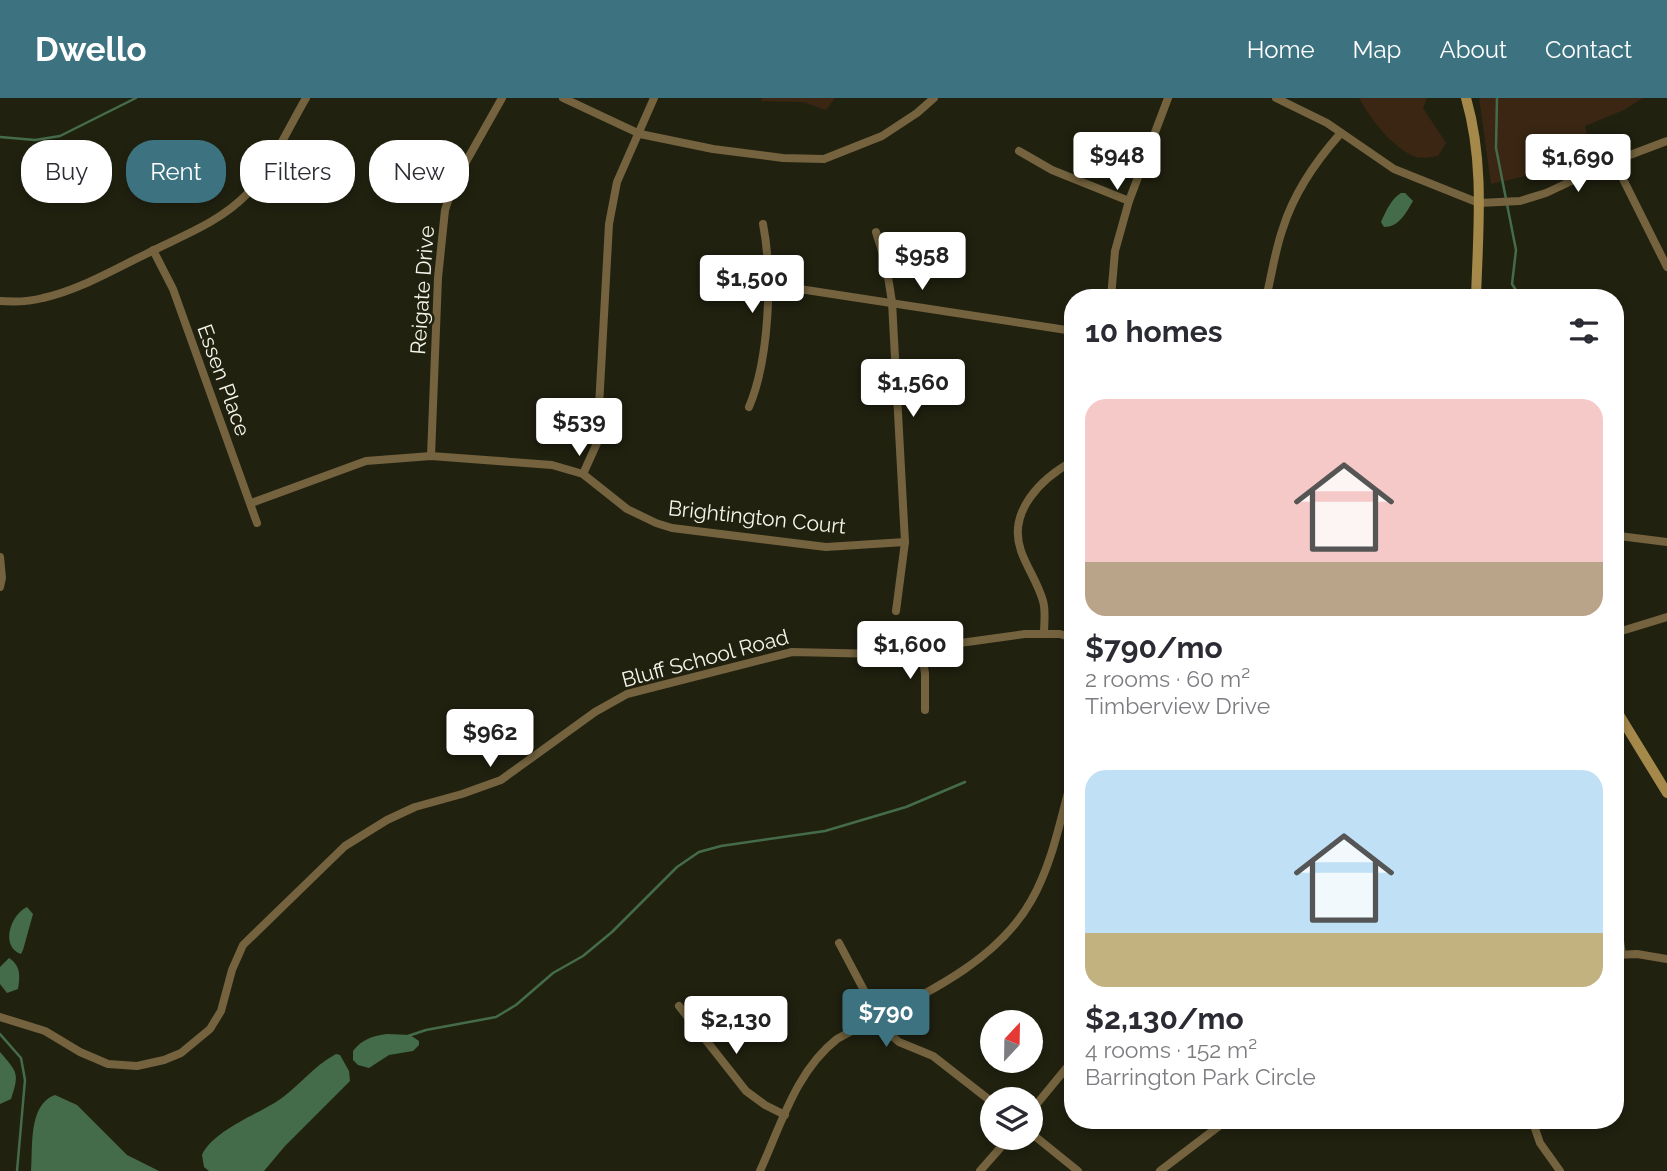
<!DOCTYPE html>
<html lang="en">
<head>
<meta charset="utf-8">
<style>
	:root { --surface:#fff; --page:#f2f2f3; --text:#2b2b33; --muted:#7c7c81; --accent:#3d7380 }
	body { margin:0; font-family:Raleway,sans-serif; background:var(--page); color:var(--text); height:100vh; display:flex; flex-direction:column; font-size:26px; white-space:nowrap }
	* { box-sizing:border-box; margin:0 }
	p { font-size:23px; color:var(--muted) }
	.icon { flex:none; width:38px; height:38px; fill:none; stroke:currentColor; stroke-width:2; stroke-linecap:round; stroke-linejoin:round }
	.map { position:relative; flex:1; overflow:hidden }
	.drawer { position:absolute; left:1064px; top:191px; width:560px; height:840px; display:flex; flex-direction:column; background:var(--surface); border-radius:28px; box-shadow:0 4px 10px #0003 }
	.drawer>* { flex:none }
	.banner { position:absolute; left:21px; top:42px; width:665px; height:63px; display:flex; gap:14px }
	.needle { width:46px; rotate:22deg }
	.buttons { position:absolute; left:980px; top:912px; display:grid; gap:14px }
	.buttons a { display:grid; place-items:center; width:63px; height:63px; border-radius:50%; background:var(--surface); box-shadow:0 4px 10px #0003; font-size:35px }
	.price { position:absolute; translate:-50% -60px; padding:0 16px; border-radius:7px; background:#fff; color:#222; font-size:23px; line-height:46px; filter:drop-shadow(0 2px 4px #0008) }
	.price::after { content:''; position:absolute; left:50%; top:42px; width:21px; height:16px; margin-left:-10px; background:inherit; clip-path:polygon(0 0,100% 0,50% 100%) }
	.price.active { background:var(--accent); color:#fff }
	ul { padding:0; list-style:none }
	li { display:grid; align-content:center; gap:14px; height:371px; padding:0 21px }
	li span { display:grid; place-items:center; height:217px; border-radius:21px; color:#555 }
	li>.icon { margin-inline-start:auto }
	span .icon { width:126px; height:126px; fill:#fffc; stroke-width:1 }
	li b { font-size:30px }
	h2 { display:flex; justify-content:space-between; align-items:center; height:84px; padding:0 21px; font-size:30px }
	.pill { padding:0 24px; border-radius:28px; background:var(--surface); box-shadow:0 4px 10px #0003; font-size:24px; line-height:63px }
	.pill.active { background:var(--accent); color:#fff }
	header { display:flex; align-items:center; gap:42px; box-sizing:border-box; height:98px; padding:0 35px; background:var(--accent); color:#fff }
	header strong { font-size:33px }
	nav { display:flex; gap:38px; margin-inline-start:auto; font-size:24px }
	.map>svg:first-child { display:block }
</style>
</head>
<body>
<header>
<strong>Dwello</strong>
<nav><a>Home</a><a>Map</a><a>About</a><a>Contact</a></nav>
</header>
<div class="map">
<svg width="1667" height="1073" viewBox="0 0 1667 1073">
	<rect width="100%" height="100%" fill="#212110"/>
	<g fill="#3a2613">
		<polygon points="762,0 835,0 826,12 803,4 761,3"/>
		<path d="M1359 0H1427L1423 10 1446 45 1438 58C1431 59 1422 61 1416 59 1393 51 1370 20 1359 0Z"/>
		<polygon points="1479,0 1643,0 1624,12 1585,28 1592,57 1548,73 1491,86"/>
	</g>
	<g fill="#456c4a">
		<path d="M1401 95H1405L1413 103C1406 115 1399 129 1384 129L1381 124C1386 113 1391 101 1401 95Z"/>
		<path d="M27 809 33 816 23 852 21 856C0 849 10 817 27 809Z"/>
		<path d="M9 860C21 868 20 878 18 891L7 895 0 886V869Z"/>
		<path d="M387 936 410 937 419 943V947L413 953 389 957 369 970 358 967 353 962V953C362 941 373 938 387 936Z"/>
		<path d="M0 954C17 974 20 975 11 1001L0 1006Z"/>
		<path d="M336 956 340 957 349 973 350 983 285 1048 264 1073H209L204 1069 202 1057C212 1034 255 1017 276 1004 298 990 313 968 336 956Z"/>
		<path d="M55 997 77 1007 127 1057 159 1073H31C33 1050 28 1006 55 997Z"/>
	</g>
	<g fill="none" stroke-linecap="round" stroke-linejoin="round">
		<g stroke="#456c4a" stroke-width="2.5">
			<polyline points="1497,0 1496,50 1516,152 1512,186 1521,200"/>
			<polyline points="0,39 35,42 60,38 136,0"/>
			<polyline points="0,936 21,960 25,982 17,1073"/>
			<polyline points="408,938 426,932 496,919 516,907 553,875 583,858 612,834 677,769 699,754 721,748 825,733 906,709 965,684"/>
		</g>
		<g stroke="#74633e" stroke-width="8">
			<polyline points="563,0 640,36 713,51 783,60 824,61 882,38 917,15 934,0"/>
			<polyline points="1276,0 1327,25 1394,71 1479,105 1520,103 1546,95 1614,63 1667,43"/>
			<polyline points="1019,53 1052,72 1129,103"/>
			<polyline points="1614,63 1667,169"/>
			<polyline points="876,134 886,166 892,204 905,444 896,513"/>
			<polyline points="153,152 173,191 257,425"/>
			<polyline points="767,186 1073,233"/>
			<polyline points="1111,200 1115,153 1129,103 1168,0"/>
			<path d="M1266 200C1272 176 1275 152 1283 130 1294 95 1316 63 1340 36"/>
			<path d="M0 203C14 204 28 204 43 200 79 192 113 172 146 156 181 138 219 125 247 96 269 73 289 29 306 0"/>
			<path d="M749 309C769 262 773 177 763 126"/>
			<polyline points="431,358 438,180 445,112 454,85 502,0"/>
			<polyline points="583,376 597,345 609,126 617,84 654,0"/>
			<polyline points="251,405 366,363 431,358 552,367 583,376 627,411 656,425 672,430 826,449 905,444"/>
			<polyline points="1619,438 1667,444"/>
			<polyline points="0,459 2,480 0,489"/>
			<path d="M1044 535C1044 525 1046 513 1043 503 1038 485 1027 470 1021 453 1007 413 1042 380 1073 363"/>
			<polyline points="1615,535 1667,519"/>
			<polyline points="921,552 925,575 925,612"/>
			<polyline points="1615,810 1622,856"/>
			<polyline points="839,845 885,932 899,944 933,958 992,1004"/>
			<polyline points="1615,857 1637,856 1667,861"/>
			<polyline points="679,908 746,993 765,1007 785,1017"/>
			<polyline points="0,919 45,933 80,954 108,966 137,968 164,962 181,955 210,931 221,913 232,872 243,847 345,748 387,722 415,709 462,696 501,682 595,614 627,596 792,554 881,556 1025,536 1060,536 1073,540"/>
			<polyline points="1031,1013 1073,962"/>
			<polyline points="1532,1022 1540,1045 1560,1073"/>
			<polyline points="1031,1035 1078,1073"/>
			<path d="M760 1073C781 1027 796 973 837 941 904 904 991 873 1031 803 1053 765 1061 718 1073 676"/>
			<polyline points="980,1073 1009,1040"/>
			<polyline points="1160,1073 1227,1022"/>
		</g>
		<g stroke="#a5894b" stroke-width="10">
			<path d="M1466 0C1485 65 1478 132 1476 200"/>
			<polyline points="1615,610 1667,695"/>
		</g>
	</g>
	<g text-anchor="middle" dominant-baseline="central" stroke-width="5" stroke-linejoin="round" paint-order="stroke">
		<g font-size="21" fill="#f6f5eb" stroke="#212110">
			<text transform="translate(422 192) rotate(-86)">Reigate Drive</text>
			<text transform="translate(224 282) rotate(70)">Essen Place</text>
			<text transform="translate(757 419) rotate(6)">Brightington Court</text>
			<text transform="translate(705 560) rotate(-15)">Bluff School Road</text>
		</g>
	</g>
</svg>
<div class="buttons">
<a><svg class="needle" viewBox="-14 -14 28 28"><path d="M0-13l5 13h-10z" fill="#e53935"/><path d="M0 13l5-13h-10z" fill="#7c7c81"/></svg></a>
<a><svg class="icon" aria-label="layers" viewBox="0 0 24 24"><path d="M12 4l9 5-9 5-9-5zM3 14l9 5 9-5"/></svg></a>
</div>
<b class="price" style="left:1117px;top:94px">$948</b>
<b class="price" style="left:1578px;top:96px">$1,690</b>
<b class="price" style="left:922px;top:194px">$958</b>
<b class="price" style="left:752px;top:217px">$1,500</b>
<b class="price" style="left:913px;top:321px">$1,560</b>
<b class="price" style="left:579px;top:360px">$539</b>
<b class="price" style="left:910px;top:583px">$1,600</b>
<b class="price" style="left:490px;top:671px">$962</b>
<b class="price active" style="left:886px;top:951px">$790</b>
<b class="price" style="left:736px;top:958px">$2,130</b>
<div class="banner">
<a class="pill">Buy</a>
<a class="pill active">Rent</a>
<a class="pill">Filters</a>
<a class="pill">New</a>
</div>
<section class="drawer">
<h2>10 homes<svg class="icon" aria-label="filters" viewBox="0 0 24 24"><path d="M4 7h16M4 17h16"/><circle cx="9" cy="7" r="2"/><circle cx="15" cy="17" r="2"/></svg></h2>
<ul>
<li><span style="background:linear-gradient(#f6c9c9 75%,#b9a48a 0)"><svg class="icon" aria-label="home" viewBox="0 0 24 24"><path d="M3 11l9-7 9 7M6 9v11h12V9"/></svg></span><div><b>$790/mo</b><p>2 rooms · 60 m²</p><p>Timberview Drive</p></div></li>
<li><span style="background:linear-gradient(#bfe0f5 75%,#c2b280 0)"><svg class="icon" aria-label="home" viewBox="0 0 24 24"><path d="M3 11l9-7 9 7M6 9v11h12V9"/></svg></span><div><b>$2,130/mo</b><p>4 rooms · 152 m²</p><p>Barrington Park Circle</p></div></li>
</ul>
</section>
</div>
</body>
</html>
